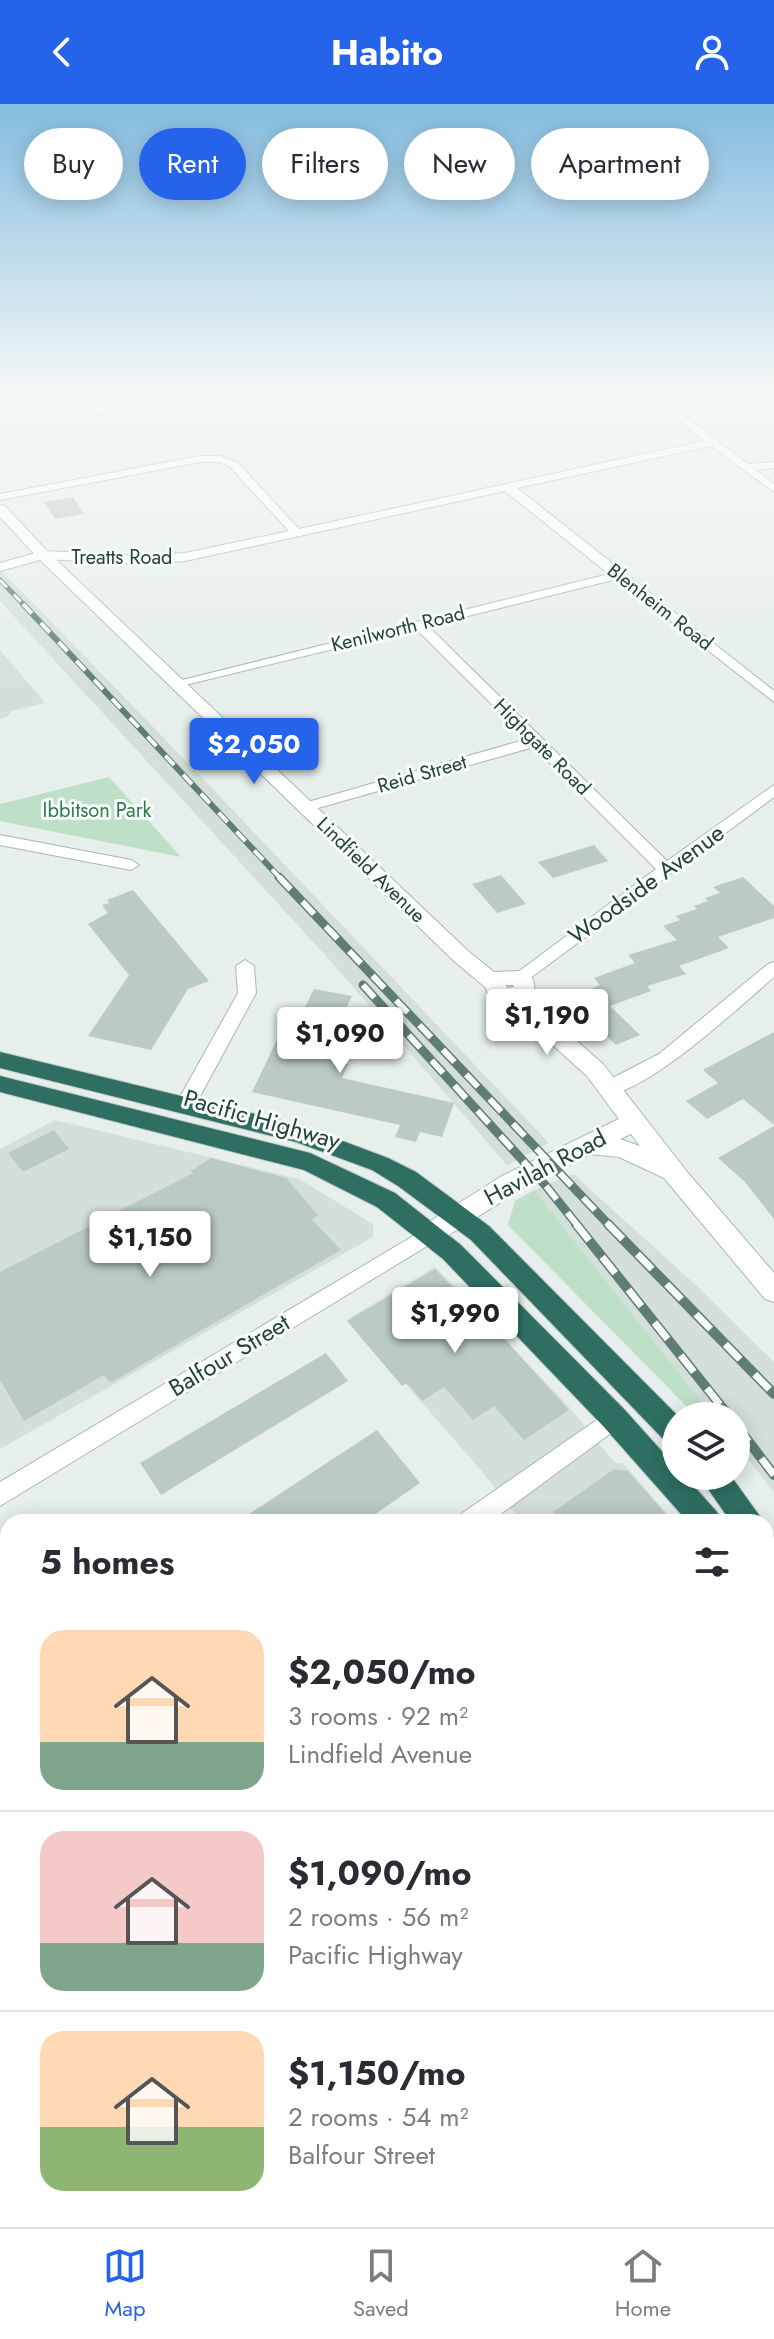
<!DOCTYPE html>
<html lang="en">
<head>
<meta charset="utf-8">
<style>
	:root { --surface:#fff; --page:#f2f2f3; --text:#2b2b33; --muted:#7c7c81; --line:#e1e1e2; --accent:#2563eb }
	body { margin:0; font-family:Jost,sans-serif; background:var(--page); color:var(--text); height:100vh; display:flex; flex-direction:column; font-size:30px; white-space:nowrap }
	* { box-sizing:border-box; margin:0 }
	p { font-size:26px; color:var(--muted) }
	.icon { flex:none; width:44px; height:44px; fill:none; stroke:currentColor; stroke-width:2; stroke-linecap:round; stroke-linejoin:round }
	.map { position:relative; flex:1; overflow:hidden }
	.drawer { position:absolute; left:0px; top:1410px; width:774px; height:714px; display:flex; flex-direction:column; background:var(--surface); border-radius:24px 24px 0 0; box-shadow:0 4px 20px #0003 }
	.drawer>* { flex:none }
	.guide { position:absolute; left:24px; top:24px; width:726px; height:72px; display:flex; gap:16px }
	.controls { position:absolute; left:662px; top:1298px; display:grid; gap:16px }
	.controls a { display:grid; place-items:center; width:88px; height:88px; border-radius:50%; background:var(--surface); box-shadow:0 4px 20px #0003; font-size:40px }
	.price { position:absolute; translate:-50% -68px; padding:0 18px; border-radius:8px; background:#fff; color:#222; font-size:26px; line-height:52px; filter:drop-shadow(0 2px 4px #0008) }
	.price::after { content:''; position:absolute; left:50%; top:48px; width:24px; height:18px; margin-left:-12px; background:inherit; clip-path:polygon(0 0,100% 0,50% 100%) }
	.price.active { background:var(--accent); color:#fff }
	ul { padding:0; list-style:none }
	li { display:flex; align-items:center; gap:24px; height:200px; padding:0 40px }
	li+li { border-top:2px solid var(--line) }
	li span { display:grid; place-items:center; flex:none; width:224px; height:160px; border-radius:24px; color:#555 }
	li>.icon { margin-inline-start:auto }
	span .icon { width:96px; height:96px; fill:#fffc; stroke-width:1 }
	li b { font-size:34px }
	h2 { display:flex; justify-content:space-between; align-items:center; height:96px; padding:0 40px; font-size:34px }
	.pill { padding:0 28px; border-radius:36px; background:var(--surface); box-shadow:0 4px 20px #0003; font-size:28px; line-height:72px }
	.pill.active { background:var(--accent); color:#fff }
	header { display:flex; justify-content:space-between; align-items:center; height:104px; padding:0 40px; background:var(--accent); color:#fff; font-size:36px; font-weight:700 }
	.tab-bar { display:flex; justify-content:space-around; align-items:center; height:112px; border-top:2px solid var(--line); background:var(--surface); font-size:22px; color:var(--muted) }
	.tab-bar a { display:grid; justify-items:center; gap:4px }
	.tab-bar .active { color:var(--accent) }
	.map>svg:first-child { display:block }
</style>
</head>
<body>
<header><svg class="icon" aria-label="back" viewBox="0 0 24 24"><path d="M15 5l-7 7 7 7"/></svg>Habito<svg class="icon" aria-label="person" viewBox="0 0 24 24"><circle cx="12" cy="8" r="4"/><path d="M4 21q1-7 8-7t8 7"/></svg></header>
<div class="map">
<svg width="774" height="2123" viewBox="0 0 774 2123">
	<rect width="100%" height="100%" fill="#e6efeb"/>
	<g fill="#d4dfda">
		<polygon points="0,465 190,661 549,1039 507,1061 336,863 0,497"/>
		<polygon points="0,546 45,599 11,607 7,613 0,615"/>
		<polygon points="55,1016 299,1075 373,1120 373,1133 0,1345 0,1045"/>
		<polygon points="573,1070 697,1182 774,1258 774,1388 736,1340 736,1312 713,1312 534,1086"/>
		<polygon points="435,1163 570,1304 615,1359 623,1359 674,1418 521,1418 480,1365 348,1215"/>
		<polygon points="766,1581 774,1597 774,2123 647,2123 647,2116 766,2116"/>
	</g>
	<g fill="#bfe0c8">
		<polygon points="109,673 181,753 0,717 0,700"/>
		<polygon points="534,1086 713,1312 696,1312 508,1121 515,1097"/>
	</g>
	<g fill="#bbcac4">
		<polygon points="73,393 84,410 55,415 44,398"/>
		<polygon points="594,741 608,757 553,774 538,758"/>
		<polygon points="501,771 526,800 497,809 472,780"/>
		<polygon points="743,773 774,802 774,814 718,833 729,844 679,862 686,870 647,882 651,887 610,902 640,931 616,941 568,895 600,881 594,874 635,859 628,851 677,836 663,822 680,816 676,812 697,805 694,802 708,797 705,794 720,789 713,783"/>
		<polygon points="133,786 209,877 188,885 151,946 88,932 129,871 88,820 108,809 102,801 110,799 107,796"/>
		<polygon points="314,885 352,892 322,954 348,960 342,974 454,999 442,1033 420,1028 416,1038 395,1033 400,1021 252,988 288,913 299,915"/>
		<polygon points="774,928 774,1021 743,995 707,1015 686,997 718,979 703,966"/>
		<polygon points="774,1022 774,1115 745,1078 718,1054"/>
		<polygon points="54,1026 69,1045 23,1068 8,1049"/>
		<polygon points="211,1054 286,1074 318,1111 312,1116 341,1146 110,1279 104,1271 24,1317 0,1276 0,1168 193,1069 191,1067"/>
		<polygon points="435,1165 511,1242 569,1306 524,1336 494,1302 473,1316 444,1283 422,1297 407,1279 402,1282 347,1217"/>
		<polygon points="326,1249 348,1277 161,1391 140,1359"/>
		<polygon points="377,1326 420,1379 364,1418 237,1418"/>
		<polygon points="614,1365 628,1367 673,1418 562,1418 553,1408"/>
	</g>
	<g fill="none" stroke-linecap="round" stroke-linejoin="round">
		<g stroke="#a8b8b2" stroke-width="2">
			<g id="street">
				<polygon points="87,287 97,287 105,297 104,310 96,310 96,299"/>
				<polygon points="641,287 652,287 748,360 774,358 774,364 756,366 774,380 774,388 711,342 517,384 774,587 774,598 617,475 428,522 667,757 774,681 774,693 525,878 519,880 510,874 656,765 534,643 311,706 306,708 298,703 301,700 527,635 416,525 177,583 170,579 609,470 505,387 185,457 145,460 43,455 0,467 0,459 43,447 145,452 185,449 289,427 230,363 219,358 200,358 0,396 0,390 200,352 221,352 238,359 299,425 704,337"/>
				<polygon points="0,731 131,756 139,761 131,766 0,741"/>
				<polygon points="245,856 254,862 256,889 192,1007 178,1007 175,1002 238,889 236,862"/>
				<path d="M774 858V873C746 897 637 999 603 989L600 984 603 979 659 950 768 860Z"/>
				<polygon points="430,1122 437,1124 440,1130 437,1136 0,1402 0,1378"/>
				<polygon points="614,1304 622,1307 626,1314 622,1321 490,1418 458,1418 461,1410"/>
				<polygon points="8,1675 8,1703 0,1705 0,1677"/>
			</g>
		</g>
		<g stroke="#a4bbb3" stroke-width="2">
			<path id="secondary" d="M0 401 5 402 48 448 468 847 494 868 519 867 533 875 535 887 528 894 603 960 688 1069 774 1169V1198L765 1195 664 1074 619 1053 590 1050 520 1086 439 1137 430 1140 421 1137 417 1130 421 1123 502 1072 619 1015 587 972 506 899 491 895 485 883 454 857 38 454 0 413ZM506 881H513L514 883 507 884ZM631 1030 640 1042 620 1035Z"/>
		</g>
		<g stroke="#c2cac8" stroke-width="2">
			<g id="highway">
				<polygon points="0,948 300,1021 388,1054 416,1068 489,1122 678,1312 676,1342 666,1338 471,1136 398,1082 372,1066 296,1038 0,964"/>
				<polygon points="0,972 310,1049 395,1089 461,1141 624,1305 676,1363 676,1372 685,1372 717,1408 722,1418 688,1418 604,1323 443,1155 377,1103 304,1066 0,988"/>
				<polygon points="699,1372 731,1372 764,1418 731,1418"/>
				<polygon points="766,1428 774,1431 774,1468 766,1465"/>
				<polygon points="766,1498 774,1501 774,1541 766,1538"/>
			</g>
		</g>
		<use href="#street" fill="#fff" fill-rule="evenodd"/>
		<use href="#secondary" fill="#fff" fill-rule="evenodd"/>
		<use href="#highway" fill="#2f6f62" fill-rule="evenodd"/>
		<g stroke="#5f7d75" stroke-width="5">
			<polyline id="rail-far3" points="0,476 25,502"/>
		</g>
		<g stroke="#5f7d75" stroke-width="6">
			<polyline id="rail-far2" points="23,500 281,775"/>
		</g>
		<g stroke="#5f7d75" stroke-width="9">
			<g id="rail-far1">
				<polyline points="279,773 610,1122"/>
				<polyline points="363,881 546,1082 578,1122"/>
			</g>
		</g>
		<g stroke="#5f7d75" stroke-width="10">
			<g id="rail">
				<polyline points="576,1120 729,1312"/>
				<polyline points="608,1120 774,1290"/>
				<polyline points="736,1321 774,1371"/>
			</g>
		</g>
		<use href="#rail-far3" stroke="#f7fbf9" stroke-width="3" stroke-dasharray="10" stroke-linecap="butt"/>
		<use href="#rail-far2" stroke="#f7fbf9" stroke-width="4" stroke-dasharray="13" stroke-linecap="butt"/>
		<use href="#rail-far1" stroke="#f7fbf9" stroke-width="6" stroke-dasharray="17" stroke-linecap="butt"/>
		<use href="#rail" stroke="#f7fbf9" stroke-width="7" stroke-dasharray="21" stroke-linecap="butt"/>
	</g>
	<linearGradient id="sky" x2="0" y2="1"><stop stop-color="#84bce0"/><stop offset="0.49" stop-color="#f4f8f6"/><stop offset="1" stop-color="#f4f8f6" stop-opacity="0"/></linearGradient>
	<rect width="774" height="584" fill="url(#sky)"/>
	<g text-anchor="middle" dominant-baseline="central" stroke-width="6" stroke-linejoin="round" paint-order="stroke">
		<g font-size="20" fill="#24423a" stroke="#f7fbf9">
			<text x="122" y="453">Treatts Road</text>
			<text transform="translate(660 503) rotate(38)">Blenheim Road</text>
			<text transform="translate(398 525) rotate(-14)">Kenilworth Road</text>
			<text transform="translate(542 643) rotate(45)">Highgate Road</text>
			<text transform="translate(422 670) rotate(-16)">Reid Street</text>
			<text transform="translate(371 766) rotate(44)">Lindfield Avenue</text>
		</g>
		<g font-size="20" fill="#2d7a4b" stroke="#f7fbf9">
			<text x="97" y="706">Ibbitson Park</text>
		</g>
		<g font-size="24" fill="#24423a" stroke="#f7fbf9">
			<text transform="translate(646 780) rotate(-36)">Woodside Avenue</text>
			<text transform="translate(262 1015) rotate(16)">Pacific Highway</text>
			<text transform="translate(545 1063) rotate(-28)">Havilah Road</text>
			<text transform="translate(229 1251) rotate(-31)">Balfour Street</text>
		</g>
	</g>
</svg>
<div class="controls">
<a><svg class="icon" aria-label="layers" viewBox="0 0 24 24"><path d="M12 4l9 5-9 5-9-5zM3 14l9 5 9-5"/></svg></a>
</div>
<b class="price active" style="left:254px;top:682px">$2,050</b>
<b class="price" style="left:547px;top:953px">$1,190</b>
<b class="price" style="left:340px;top:971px">$1,090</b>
<b class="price" style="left:150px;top:1175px">$1,150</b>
<b class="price" style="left:455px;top:1251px">$1,990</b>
<div class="guide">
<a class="pill">Buy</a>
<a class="pill active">Rent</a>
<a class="pill">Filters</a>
<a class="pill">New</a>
<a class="pill">Apartment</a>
</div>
<section class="drawer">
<h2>5 homes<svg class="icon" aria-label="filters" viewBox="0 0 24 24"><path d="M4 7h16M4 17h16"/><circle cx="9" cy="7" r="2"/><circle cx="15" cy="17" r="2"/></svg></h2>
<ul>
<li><span style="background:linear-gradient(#ffd9b3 70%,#7fa58c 0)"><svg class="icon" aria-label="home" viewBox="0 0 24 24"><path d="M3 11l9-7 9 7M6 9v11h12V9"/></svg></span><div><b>$2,050/mo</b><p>3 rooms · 92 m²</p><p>Lindfield Avenue</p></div></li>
<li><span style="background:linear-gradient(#f6c9c9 70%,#7fa58c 0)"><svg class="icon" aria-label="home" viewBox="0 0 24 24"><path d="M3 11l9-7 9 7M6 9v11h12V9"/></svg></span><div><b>$1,090/mo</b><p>2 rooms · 56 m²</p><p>Pacific Highway</p></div></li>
<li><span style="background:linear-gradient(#ffd9b3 60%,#8fb573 0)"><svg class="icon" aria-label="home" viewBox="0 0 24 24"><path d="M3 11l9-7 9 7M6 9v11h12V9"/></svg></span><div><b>$1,150/mo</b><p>2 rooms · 54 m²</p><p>Balfour Street</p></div></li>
</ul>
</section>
</div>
<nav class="tab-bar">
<a class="active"><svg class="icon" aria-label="map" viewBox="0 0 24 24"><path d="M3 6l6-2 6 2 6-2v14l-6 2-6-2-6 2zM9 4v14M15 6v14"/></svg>Map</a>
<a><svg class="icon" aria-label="saved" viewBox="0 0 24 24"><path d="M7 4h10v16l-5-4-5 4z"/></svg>Saved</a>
<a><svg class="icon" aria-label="home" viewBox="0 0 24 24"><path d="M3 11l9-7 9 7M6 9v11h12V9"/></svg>Home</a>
</nav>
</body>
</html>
